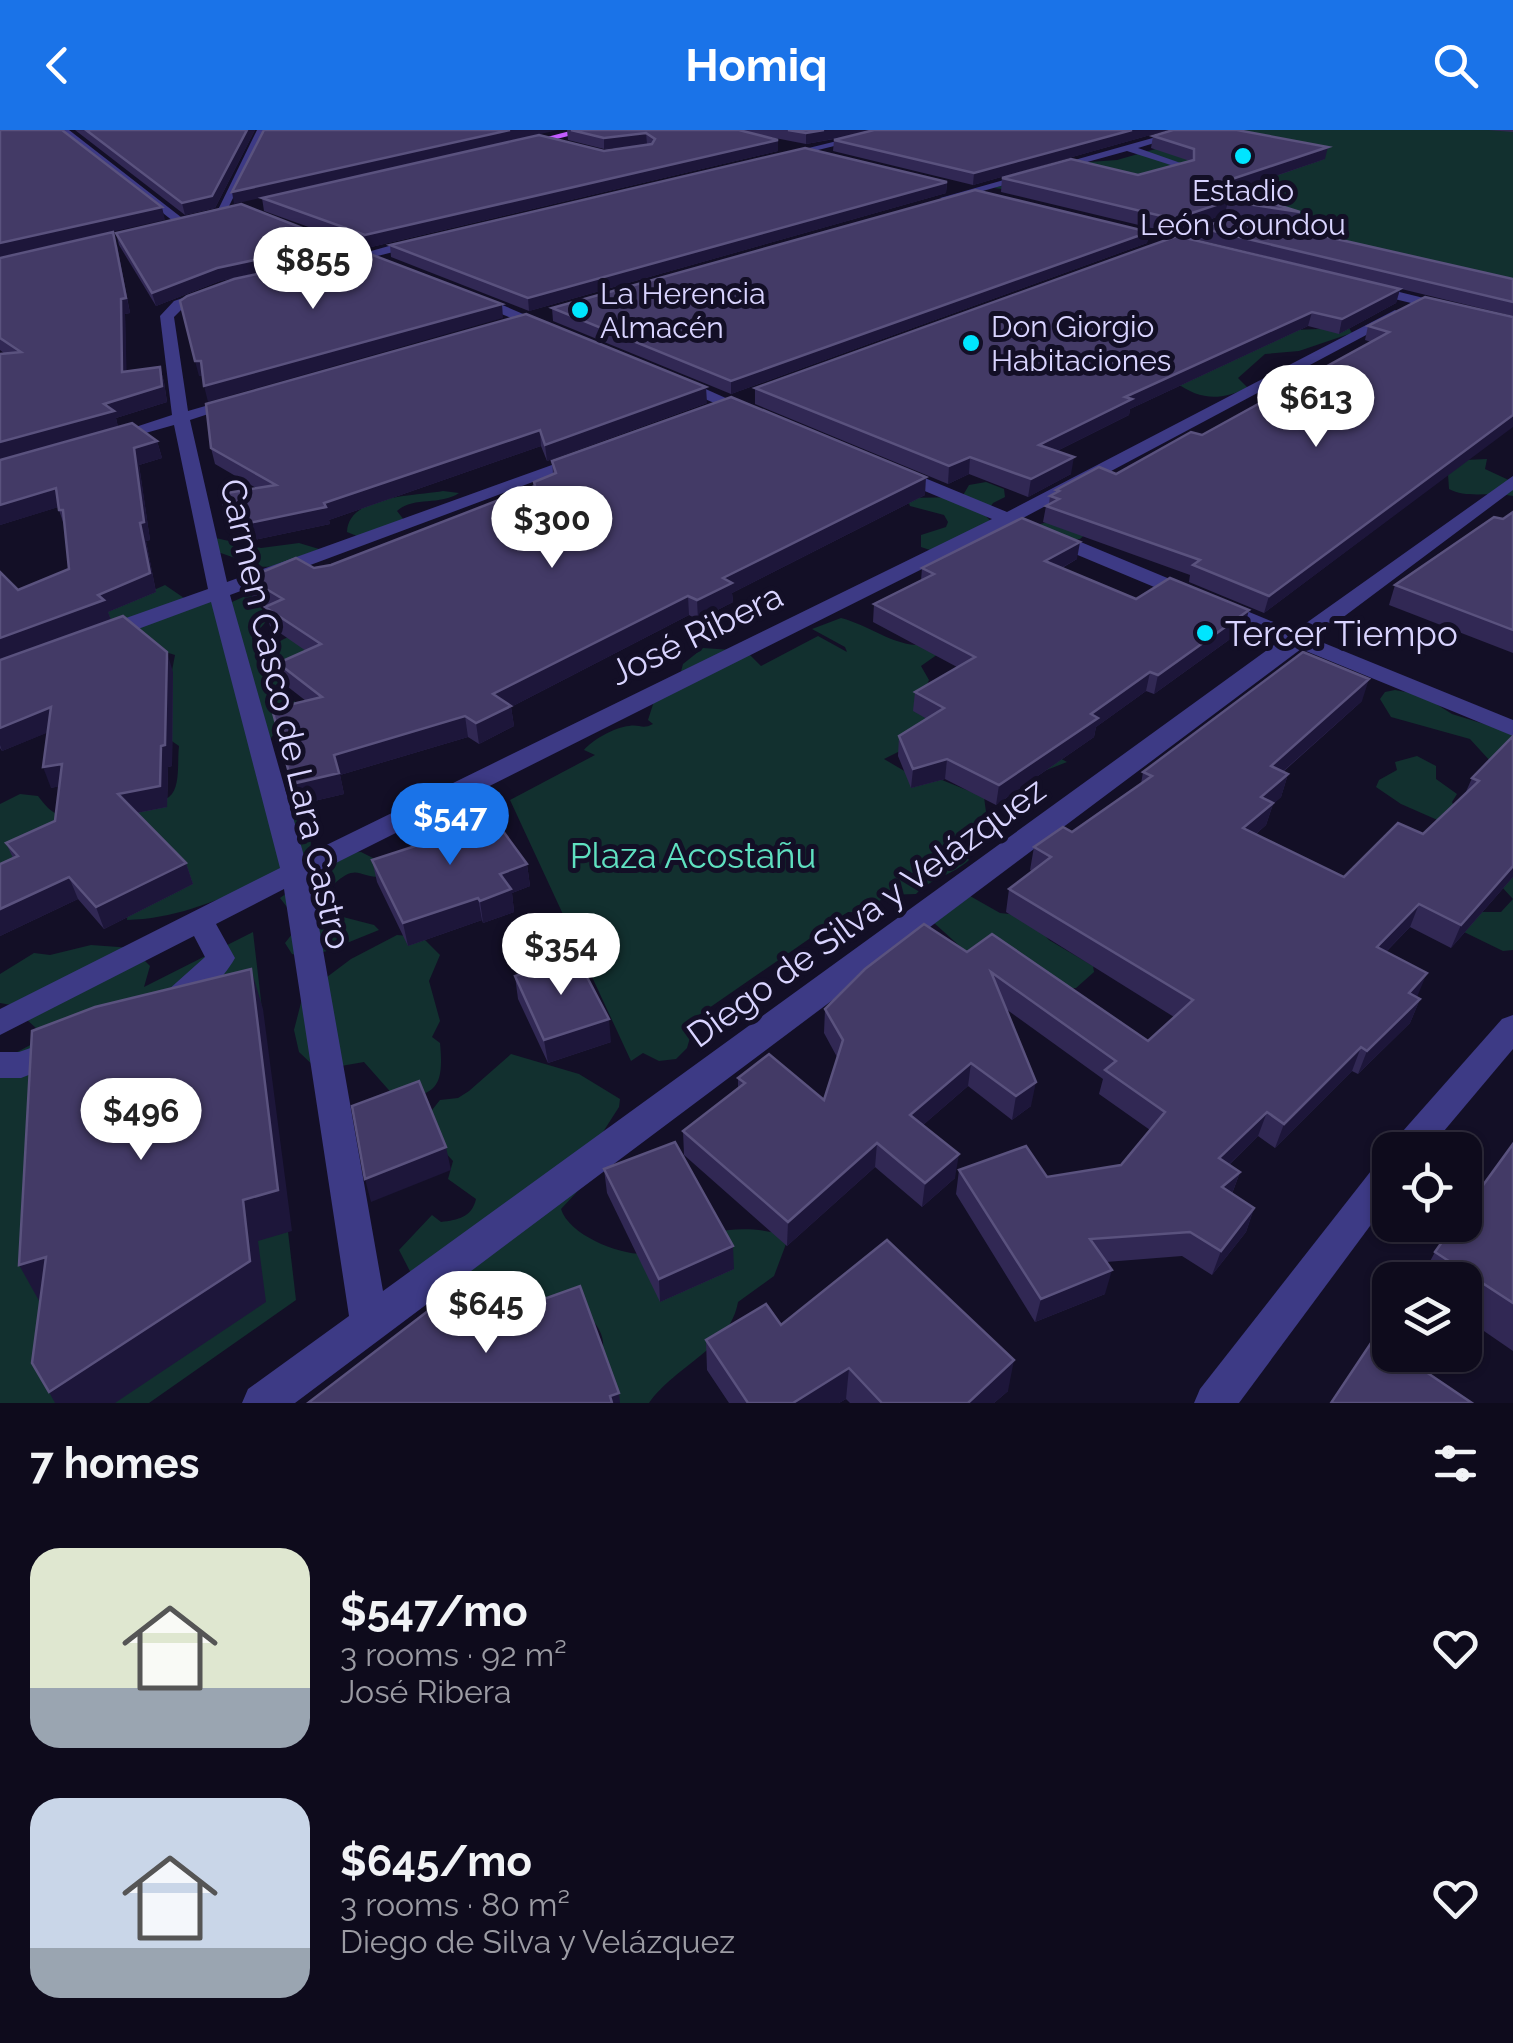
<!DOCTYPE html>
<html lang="en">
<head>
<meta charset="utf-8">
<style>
	:root { --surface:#0e0b1c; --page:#1c1929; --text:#f1f3f6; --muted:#9b9ba3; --line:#2e2b3b; --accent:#1a73e8 }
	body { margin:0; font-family:Raleway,sans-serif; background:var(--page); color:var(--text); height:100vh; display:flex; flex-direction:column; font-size:38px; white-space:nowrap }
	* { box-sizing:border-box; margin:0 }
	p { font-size:32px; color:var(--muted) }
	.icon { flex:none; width:55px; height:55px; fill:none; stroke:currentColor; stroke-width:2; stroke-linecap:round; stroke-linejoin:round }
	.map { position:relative; height:1273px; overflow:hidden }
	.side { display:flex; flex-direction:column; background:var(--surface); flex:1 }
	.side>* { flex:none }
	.controls { position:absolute; left:1372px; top:1002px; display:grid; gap:20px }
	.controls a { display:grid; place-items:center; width:110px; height:110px; border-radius:20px; background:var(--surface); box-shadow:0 2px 8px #0004,0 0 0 2px var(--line); font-size:50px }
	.price { position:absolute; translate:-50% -85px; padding:0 22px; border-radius:35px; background:#fff; color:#222; font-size:32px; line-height:65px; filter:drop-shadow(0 2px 5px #0008) }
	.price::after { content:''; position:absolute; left:50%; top:60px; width:30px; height:22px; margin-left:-15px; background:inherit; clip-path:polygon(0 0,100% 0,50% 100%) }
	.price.on { background:var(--accent); color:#fff }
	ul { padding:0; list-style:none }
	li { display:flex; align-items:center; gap:30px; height:250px; padding:0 30px }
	li span { display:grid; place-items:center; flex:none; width:280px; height:200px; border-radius:30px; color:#555 }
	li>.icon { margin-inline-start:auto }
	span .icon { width:120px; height:120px; fill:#fffc; stroke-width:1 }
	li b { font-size:42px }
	h2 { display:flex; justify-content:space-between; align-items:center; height:120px; padding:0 30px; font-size:42px }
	header { display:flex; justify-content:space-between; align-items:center; height:130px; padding:0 30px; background:var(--accent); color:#fff; font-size:45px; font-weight:700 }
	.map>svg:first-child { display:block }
</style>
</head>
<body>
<header><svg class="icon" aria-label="back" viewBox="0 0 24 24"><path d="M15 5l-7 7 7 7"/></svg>Homiq<svg class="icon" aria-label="search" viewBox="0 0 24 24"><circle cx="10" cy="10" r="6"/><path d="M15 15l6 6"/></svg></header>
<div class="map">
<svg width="1513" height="1273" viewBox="0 0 1513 1273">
	<rect width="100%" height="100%" fill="#130f26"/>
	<g fill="#12302f">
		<polygon points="1222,0 1513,0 1513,153 1213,85 994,58 1075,33 1117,30"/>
		<path d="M1349 198 1352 203 1299 221 1265 224 1238 248 1248 258C1219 271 1200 270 1175 252L1292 200Z"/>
		<path d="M1487 329 1485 339 1513 352V366C1492 361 1467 369 1449 359L1448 344 1465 330Z"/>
		<polygon points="986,352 1004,359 1005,367 993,373 985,385 998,399 1028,397 1056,390 1089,401 1080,409 939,423 921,417 921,405 946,397 948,392 944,385 910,376 907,368 962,367 969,355"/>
		<path d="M443 361 459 363C440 376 413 366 397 381L404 390 357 406 347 402C348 365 416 366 443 361Z"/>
		<path d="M211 407 261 418 299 413 319 419C256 445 273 440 212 420Z"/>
		<path d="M165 455 184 468 232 472 250 464 269 488 252 508 253 516C273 523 275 511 291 506 299 503 308 503 317 502L285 561V567L298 573 296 589 277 599 265 617C268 631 269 662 278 674 291 692 318 690 309 726 253 755 190 789 127 790L128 775 173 719 151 699 0 753V674L20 664 38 666C44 674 51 683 62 686 76 689 156 676 169 667 181 658 177 631 179 616L160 603 175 525 159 520 17 531 31 515Z"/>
		<path d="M841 488C875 497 897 521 935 514L938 524 921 536 929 550 926 557 1067 632 1039 643 902 620 884 629 918 649 937 648 984 667 986 682 981 686 985 688 958 711 969 730C953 745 931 748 916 764L885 765 869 783 848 782 696 887 687 918 676 929 659 931 643 923 631 931 510 670 595 625 584 620C592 610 615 597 629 596 640 594 642 600 653 594L648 590 655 568 679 549 683 534 703 518 746 521 761 536 818 506 847 522 845 517 812 499Z"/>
		<polygon points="1395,560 1422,565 1452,584 1513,603 1513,638 1492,633 1470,609 1391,587 1380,569 1385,562"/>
		<polygon points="1417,626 1436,636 1436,649 1457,664 1452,672 1456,680 1513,697 1513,820 1503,821 1464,802 1456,782 1501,782 1513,769 1442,692 1401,674 1376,657 1379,650 1397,640 1395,632"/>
		<path d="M361 722 375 729 379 747C358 747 357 733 333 755L332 767 343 787 374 795 379 800 327 821 302 827 292 824 285 813 300 794 280 768 342 723Z"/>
		<polygon points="970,766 1000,783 1027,786 1049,810 1093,836 1094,842 1076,858 1051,858 963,832 964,820 933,792"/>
		<polygon points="253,802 296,1170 149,1273 0,1273 0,931 59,900 38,900 11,875 0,873 0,844 34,823 50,825 91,815 132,818 150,836 144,857"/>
		<path d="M397 805 422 807 440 825 429 851 440 891 432 907 440 913C444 954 438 968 395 967L364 932 318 940 299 922 294 900 303 865 351 829Z"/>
		<path d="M511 924 579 944 620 969 619 977 594 1016 589 1049 561 1079C569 1105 619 1125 645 1124 654 1124 666 1117 675 1114 713 1101 740 1094 780 1104L786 1114 774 1146 738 1172C730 1218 676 1235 649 1273H562C606 1229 626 1209 564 1166L497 1181 479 1169 430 1180 399 1120 432 1085 441 1092C458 1090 472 1087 476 1069L448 1049 453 1031 429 1005 428 985 440 970 458 968 469 961Z"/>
	</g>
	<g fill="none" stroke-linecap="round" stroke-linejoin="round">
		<g fill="#3d3a85" fill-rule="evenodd">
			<polygon points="58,0 69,0 186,91 186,95 178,95"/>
			<polygon points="257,0 267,0 225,84 215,86"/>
			<polygon points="882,0 900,0 781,29 776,26"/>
			<polygon points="1181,0 1197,0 1138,18 1192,37 1166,47 1161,44 1177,37 1127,21 950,70 940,68"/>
			<polygon points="1230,88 1234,94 1159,122 1149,119"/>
			<polygon points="421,107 425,114 338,136 332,132"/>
			<polygon points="1367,154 1513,190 1513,198 1362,161 1360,158"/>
			<path d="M212 158 217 159V165L184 177 174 187 188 281 240 266 248 271 190 290 227 452 577 326 592 330 230 465 304 726 992 389 891 347V339H903L1007 382 1395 180 1402 184 1400 187 1023 388 1295 501 1513 346V360L1314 509 1513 590V606L1301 519 295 1273H242L248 1259 349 1186 284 759 216 794 235 828C222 851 190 886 162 877L158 869 205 827 194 806 0 905V879L280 738 211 472 111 509H95L92 504 95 499 208 459 174 295 110 313 102 308 172 285 160 186 174 171ZM1008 396 1281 510 383 1161 310 746Z"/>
			<polygon points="467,164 477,164 558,199 546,202 467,170"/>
			<polygon points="669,248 681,248 757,282 743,285 669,254"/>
			<polygon points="1513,885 1513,919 1428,1020 1390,1020 1395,1010 1502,889"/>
			<polygon points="59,908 70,911 75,920 70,929 21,948 0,948 0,922 19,922"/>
			<polygon points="1390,1027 1390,1069 1239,1273 1194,1273 1200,1259 1378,1032"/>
		</g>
		<polygon fill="#c25bff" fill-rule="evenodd" points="574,0 592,0 521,18 516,15"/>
	</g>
	<g fill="#312854">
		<polygon points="75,0 255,0 215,78 185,85"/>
		<polygon points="567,0 1168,0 973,55 833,21 834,10 851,6 806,14 760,5 778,10 778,21 367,118 264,81 262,68 647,14 604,19 568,10"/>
		<polygon points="1488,0 1513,0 1513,2"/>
		<polygon points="1153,6 1325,29 1232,61 1300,82 1297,96 1225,84 1172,103 1001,62 1002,48 1138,45 1190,31 1151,18"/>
		<polygon points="947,52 946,63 529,181 391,127 390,115"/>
		<polygon points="1201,98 1513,149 1513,186 1199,110"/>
		<polygon points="1149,102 1147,113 731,264 553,191 552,178"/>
		<polygon points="116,103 340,124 220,151 156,176 119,115"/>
		<polygon points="117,115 130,183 125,184 126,241 160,237 164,252 167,272 116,288 118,297 157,311 162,328 139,335 150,410 146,411 156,462 108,482 111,490 18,460 69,439 65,398 58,377 0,395 0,224 5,224 0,220 0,128"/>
		<polygon points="1400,159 1396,173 1339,204 1308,196 1130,279 1129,285 1057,321 1071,344 1028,367 969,344 948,354 755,274 755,258"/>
		<polygon points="1513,187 1506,301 1264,483 1189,452 1190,445 1043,392 1046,376 1049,374 1050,366 1055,363 1056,360 1116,344 1202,305 1371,212 1365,210 1368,196"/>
		<polygon points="707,273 547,331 541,316 329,390 330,394 235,414 221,364 256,358 215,334 211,318"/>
		<polygon points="552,331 925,365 732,463 733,472 698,490 689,485 511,577 514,596 479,614 468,607 340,645 344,664 297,675 272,579 306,571 283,553 278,533 306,521 270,496 265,477 267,476 252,467 248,448 331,435 534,356 553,344"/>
		<polygon points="1513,382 1513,523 1389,475 1395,455"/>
		<polygon points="1077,429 1062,438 1136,469 1244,499 1154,564 1146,561 1096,597 1094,607 996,675 945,649 911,658 898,626 899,606 927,589 913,581 915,562 957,537 873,492 874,474 921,450 922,438"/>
		<polygon points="0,530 173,542 172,636 168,637 167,677 137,683 186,733 193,754 104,799 78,769 0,806 0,734 13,728 6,713 55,691 59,656 51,658 48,602 2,621 0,618"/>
		<polygon points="1362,571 1283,642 1288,644 1281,667 1273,674 1266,695 1256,704 1344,747 1423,704 1465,664 1472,648 1513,606 1513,747 1451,818 1410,797 1386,822 1416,867 1420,869 1410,893 1358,944 1352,941 1275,1018 1258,1006 1229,1035 1240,1042 1232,1064 1254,1078 1246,1102 1212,1145 1182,1126 1106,1132 1105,1164 1035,1192 956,1064 959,1040 1047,1047 1121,1035 1150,1000 1099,964 1103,949 1006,879 1031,976 1012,990 968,956 923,995 955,1048 922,1077 875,1037 787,1116 684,1025 683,1001 738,958 738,948 824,970 837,927 824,903 825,879 967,822 1148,911 1174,887 1006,782 1009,759 1032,741 1030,740 1034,717 1072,702 1141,654 1143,642"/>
		<polygon points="435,700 527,734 530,756 512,763 514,782 483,793 482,790 408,816 377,752 372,730 437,709"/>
		<polygon points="515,846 611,912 548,933 518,869"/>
		<polygon points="1513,1014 1513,1221 1465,1188 1465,1150 1420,1150 1435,1122"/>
		<polygon points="604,1039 734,1139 660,1172 607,1063"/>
		<polygon points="781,1195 1008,1261 994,1273 850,1273 846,1269 839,1273 729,1273 707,1240 706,1210"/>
	</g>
	<g fill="#1d163a">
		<polygon points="247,0 255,0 215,78 185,85 182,73"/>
		<polygon points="510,0 558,0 234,74 232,62"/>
		<polygon points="824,0 880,0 806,14 806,3"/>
		<polygon points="1132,0 1168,0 973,55 974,43"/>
		<polygon points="646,3 647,14 604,19 604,8"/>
		<polygon points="778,10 778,21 367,118 365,105"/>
		<polygon points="1328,17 1325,29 1211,68 1214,55"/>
		<polygon points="947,52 946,63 529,181 528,168"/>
		<polygon points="1228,71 1225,84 1172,103 1174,89"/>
		<polygon points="162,77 165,90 0,127 0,113"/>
		<polygon points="113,102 130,183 125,184 127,257 122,242"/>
		<polygon points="1149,102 1147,113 731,264 731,251"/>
		<polygon points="338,112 340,124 220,151 156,176 152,163 217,138"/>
		<polygon points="1400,159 1396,173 1339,204 1342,189"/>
		<polygon points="502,174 503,188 208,272 204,256"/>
		<polygon points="1312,182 1308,196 1130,279 1129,285 1037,331 1039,315 1125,267"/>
		<polygon points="195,231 201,231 204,246 199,246"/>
		<polygon points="160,237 164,252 167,272 116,288 118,297 0,330 0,312 104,274"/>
		<polygon points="706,257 707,273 547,331 545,315"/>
		<polygon points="1513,285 1513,297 1264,483 1269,466"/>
		<polygon points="540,300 541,316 329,390 330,394 235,414 230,397 324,373"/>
		<polygon points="157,311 162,328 139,335 150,410 146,411 156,462 108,482 111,490 0,530 0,508 98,465 134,318"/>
		<polygon points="970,327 969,344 948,354 949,336"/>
		<polygon points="1074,327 1071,344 1028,367 1031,349"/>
		<polygon points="926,347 925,365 732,463 733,472 698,490 697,470 723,448"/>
		<polygon points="56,358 62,376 0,395 0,375"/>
		<polygon points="1080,412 1077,429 1043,448 1045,431"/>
		<polygon points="688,466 689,485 511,577 514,596 479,614 476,593 493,564"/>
		<polygon points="1249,480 1244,499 1154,564 1158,545"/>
		<polygon points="167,522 173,542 172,636 168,637 167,677 126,685 118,664 161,616"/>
		<polygon points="1150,542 1146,561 1096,597 1094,607 996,675 999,655 1091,584"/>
		<polygon points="1369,549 1362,571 1264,658 1271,636"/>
		<polygon points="51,577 59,598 2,621 0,615 0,598"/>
		<polygon points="465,586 468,607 340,645 344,664 297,675 292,654 334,625"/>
		<polygon points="947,629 945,649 911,658 913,639"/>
		<polygon points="62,634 70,654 51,658 43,637"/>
		<polygon points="1288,644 1281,667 1273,674 1266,695 1237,720 1243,698 1261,667"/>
		<polygon points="186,733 193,754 104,799 96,777"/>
		<polygon points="527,734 530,756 512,763 514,782 483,793 480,771 500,744"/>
		<polygon points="1513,736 1513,747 1451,818 1461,795"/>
		<polygon points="69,747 78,769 0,806 0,779"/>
		<polygon points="478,768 482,790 408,816 403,793"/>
		<polygon points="1419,774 1410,797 1368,840 1377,817"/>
		<polygon points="251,839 263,879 292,1101 258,1111 266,1172 115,1273 55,1273 49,1262 243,1070"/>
		<polygon points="1427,843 1417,867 1399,887 1409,863"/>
		<polygon points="1420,869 1410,893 1358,944 1367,921"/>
		<polygon points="609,889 611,912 548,933 544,910"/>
		<polygon points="1361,917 1352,941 1275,1018 1284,994"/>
		<polygon points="971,933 968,956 908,1008 910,985"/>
		<polygon points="1036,952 1031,976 1012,990 1016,966"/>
		<polygon points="1267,982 1258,1006 1211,1052 1219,1028"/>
		<polygon points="877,1013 875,1037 787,1116 788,1092"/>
		<polygon points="446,1017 451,1040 371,1072 365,1049"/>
		<polygon points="959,1024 955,1048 922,1077 925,1053"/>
		<polygon points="1240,1042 1231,1066 1222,1057"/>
		<polygon points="1254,1078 1246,1102 1212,1145 1221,1121"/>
		<polygon points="733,1116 734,1139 660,1172 659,1149"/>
		<polygon points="46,1127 42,1176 19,1135"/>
		<polygon points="1112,1140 1105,1164 1035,1192 1041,1169"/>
		<polygon points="1014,1230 1008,1261 994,1273 968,1273"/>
		<polygon points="849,1238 846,1269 839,1273 793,1273"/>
		<polygon points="619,1263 620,1273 611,1273 610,1266"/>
	</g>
	<g fill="#433a66" stroke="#5a527e" stroke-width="2.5">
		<polygon points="0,0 62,0 162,77 0,113"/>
		<polygon points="86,0 247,0 212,66 182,73"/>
		<polygon points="264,0 510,0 232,62"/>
		<polygon points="571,0 739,0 778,10 365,105 262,68 539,5 604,21 652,14 655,9 646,3 604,8"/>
		<polygon points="788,0 824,0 806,3"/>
		<polygon points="874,0 1132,0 974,43 834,10"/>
		<polygon points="1173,0 1237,0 1328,17 1214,55 1300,82 1228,71 1174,89 1002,48 1071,29 1138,45 1194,30 1194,19 1153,6"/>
		<polygon points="805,18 947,52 528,168 390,115"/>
		<polygon points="975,60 1149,102 731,251 552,178"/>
		<polygon points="241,74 338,112 217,138 152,163 116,103"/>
		<polygon points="1229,88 1253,90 1513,149 1513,172 1201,98"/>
		<polygon points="113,102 126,168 121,169 122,242 160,237 162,256 104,274 114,281 0,312 0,224 21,222 0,208 0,128"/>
		<polygon points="1177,106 1400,159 1342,189 1312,182 1125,267 1132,269 1039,315 1074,327 1031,349 970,327 949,336 755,258"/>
		<polygon points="362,121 502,174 204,256 201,231 195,231 180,171 187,166 234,149"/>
		<polygon points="1425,167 1513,187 1513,285 1269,466 1193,435 1200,430 1046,376 1059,369 1050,366 1059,361 1056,360 1099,337 1116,344 1191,302 1202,305 1389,202 1368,196"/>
		<polygon points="526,184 706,257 545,315 540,300 324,373 326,377 230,397 221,364 276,355 211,318 206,274"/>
		<polygon points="731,267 926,347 723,448 732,453 697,470 688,466 493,564 511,576 476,593 465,586 334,625 339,643 292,654 272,579 322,567 278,533 321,514 265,477 283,469 248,448 296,428 314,438 331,435 535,356 534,352 556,343 552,331"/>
		<polygon points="132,293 157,311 134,318 144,392 140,393 150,443 98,465 104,470 0,508 0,442 18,460 69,439 63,380 59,380 56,358 0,375 0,330"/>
		<polygon points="1513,382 1513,500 1395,455 1494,387 1503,389"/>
		<polygon points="1022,388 1080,412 1045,431 1136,469 1170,448 1249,480 1158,545 1150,542 1091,584 1098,588 999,655 947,629 913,639 899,606 944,578 915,562 975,527 874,474 934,444 922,438"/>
		<polygon points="123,486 167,522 165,615 161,616 160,656 118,664 186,733 96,777 69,747 0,779 0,734 18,726 6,713 55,691 62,634 43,637 51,577 0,598 0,530"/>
		<polygon points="1303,522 1369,549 1271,636 1288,644 1261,667 1273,673 1243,698 1344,747 1398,693 1423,704 1479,651 1472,648 1513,606 1513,736 1461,795 1419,774 1377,817 1427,843 1409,863 1420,869 1367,921 1361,917 1284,994 1267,982 1219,1028 1240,1042 1222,1057 1254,1078 1221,1121 1190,1102 1090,1109 1112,1140 1041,1169 959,1040 1026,1016 1047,1047 1121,1035 1165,982 1105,940 1116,931 991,842 1036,952 1016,966 971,933 910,985 959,1024 925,1053 877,1013 788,1092 683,1001 745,953 738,948 769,924 824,970 843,910 825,879 865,839 924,794 967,822 992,804 1148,911 1193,870 1009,759 1051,727 1034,717 1063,697 1072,702 1152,646 1143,642"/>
		<polygon points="489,682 527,734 500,744 511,759 480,771 478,768 403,793 372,730 440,708 435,700"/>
		<polygon points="576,826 609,889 544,910 515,846"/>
		<polygon points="251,839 278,1060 243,1070 250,1131 49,1262 32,1233 46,1127 19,1135 32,901 95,877"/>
		<polygon points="419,951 446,1017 365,1049 352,976"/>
		<polygon points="675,1012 733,1116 659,1149 604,1039"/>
		<polygon points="1513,1014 1513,1173 1435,1122 1454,1095 1465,1095 1465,1080"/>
		<polygon points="887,1110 1014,1230 968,1273 882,1273 849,1238 793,1273 748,1273 706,1210 766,1174 781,1195"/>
		<polygon points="481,1149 494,1187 580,1156 619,1263 610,1266 612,1273 308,1273 437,1174 435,1167"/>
		<polygon points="1375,1207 1390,1217 1390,1225 1401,1225 1472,1273 1331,1273"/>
	</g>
	<g fill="#00e5ff" stroke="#130f26" stroke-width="4">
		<circle cx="1243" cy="26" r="10"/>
		<circle cx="580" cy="180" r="10"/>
		<circle cx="971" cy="213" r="10"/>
		<circle cx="1205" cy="503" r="10"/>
	</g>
	<g text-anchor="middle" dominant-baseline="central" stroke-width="10" stroke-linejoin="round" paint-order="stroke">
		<g font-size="30" fill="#d9d4ff" stroke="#130f26" text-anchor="start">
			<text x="1243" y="60" text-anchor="middle">Estadio<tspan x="1243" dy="34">León Coundou</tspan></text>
			<text x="600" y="163">La Herencia<tspan x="600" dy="34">Almacén</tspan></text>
			<text x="991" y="196">Don Giorgio<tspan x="991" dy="34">Habitaciones</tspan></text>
		</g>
		<g font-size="35" fill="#d9d4ff" stroke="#130f26" text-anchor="start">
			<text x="1225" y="503">Tercer Tiempo</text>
		</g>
		<g font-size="35" fill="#d9d4ff" stroke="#130f26">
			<text transform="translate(696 504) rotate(-26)">José Ribera</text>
			<text transform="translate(286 584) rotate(77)">Carmen Casco de Lara Castro</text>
			<text transform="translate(866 782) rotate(-36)">Diego de Silva y Velázquez</text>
		</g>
		<g font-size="35" fill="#5fe0c0" stroke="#130f26">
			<text x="693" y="725">Plaza Acostañu</text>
		</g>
	</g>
</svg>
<div class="controls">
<a><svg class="icon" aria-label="locate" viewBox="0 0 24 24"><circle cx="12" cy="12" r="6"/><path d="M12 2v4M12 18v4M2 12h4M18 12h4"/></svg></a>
<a><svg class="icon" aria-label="layers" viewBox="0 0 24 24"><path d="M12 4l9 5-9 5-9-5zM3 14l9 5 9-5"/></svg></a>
</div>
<b class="price" style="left:313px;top:182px">$855</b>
<b class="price" style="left:1316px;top:320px">$613</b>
<b class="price" style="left:552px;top:441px">$300</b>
<b class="price on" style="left:450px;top:738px">$547</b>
<b class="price" style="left:561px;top:868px">$354</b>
<b class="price" style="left:141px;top:1033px">$496</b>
<b class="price" style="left:486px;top:1226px">$645</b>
</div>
<section class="side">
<h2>7 homes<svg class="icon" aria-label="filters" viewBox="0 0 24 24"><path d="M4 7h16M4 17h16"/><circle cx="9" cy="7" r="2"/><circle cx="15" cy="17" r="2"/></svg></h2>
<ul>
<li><span style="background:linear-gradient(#dfe7d0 70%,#9aa5b1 0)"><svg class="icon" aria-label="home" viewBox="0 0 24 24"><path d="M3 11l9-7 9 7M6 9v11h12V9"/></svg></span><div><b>$547/mo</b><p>3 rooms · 92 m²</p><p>José Ribera</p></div><svg class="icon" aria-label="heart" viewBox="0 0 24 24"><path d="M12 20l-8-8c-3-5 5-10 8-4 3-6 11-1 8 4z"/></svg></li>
<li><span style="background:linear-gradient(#c9d6e8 75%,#9aa5b1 0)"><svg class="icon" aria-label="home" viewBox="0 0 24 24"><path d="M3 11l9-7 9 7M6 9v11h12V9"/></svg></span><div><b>$645/mo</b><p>3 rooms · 80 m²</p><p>Diego de Silva y Velázquez</p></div><svg class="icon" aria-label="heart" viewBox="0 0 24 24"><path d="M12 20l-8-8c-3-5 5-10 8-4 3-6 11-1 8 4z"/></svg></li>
</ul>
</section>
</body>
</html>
